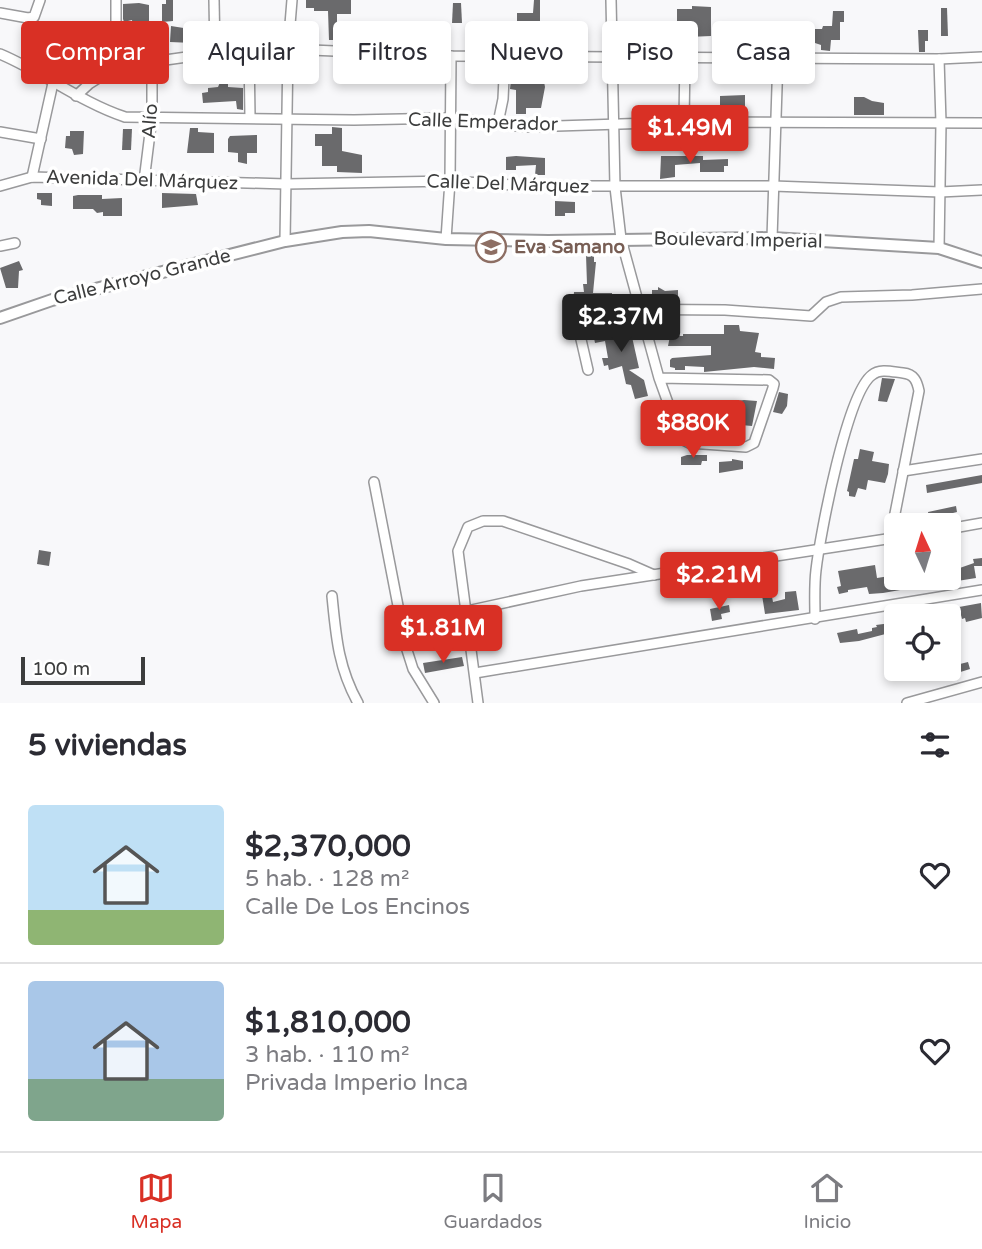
<!DOCTYPE html>
<html lang="es">
<head>
<meta charset="utf-8">
<style>
	:root { --surface:#fff; --page:#f7f7f7; --text:#2b2b33; --muted:#7c7c81; --line:#e1e1e2; --accent:#d93025 }
	body { margin:0; font-family:"Varela Round",sans-serif; background:var(--page); color:var(--text); height:100vh; display:flex; flex-direction:column; font-size:26px; white-space:nowrap }
	* { box-sizing:border-box; margin:0 }
	p { font-size:23px; color:var(--muted) }
	.icon { flex:none; width:38px; height:38px; fill:none; stroke:currentColor; stroke-width:2; stroke-linecap:round; stroke-linejoin:round }
	.map { position:relative; height:703px; overflow:hidden }
	.drawer { display:flex; flex-direction:column; background:var(--surface); flex:1 }
	.drawer>* { flex:none }
	.banner { position:absolute; left:21px; top:21px; width:942px; height:63px; display:flex; gap:14px }
	.needle { width:46px; rotate:356deg }
	.buttons { position:absolute; left:884px; top:513px; display:grid; gap:14px }
	.buttons a { display:grid; place-items:center; width:77px; height:77px; border-radius:7px; background:var(--surface); box-shadow:0 4px 10px #0003; font-size:35px }
	.scale { position:absolute; left:21px; bottom:18px; width:124px; box-sizing:border-box; padding-left:7px; border:4px solid #3c3d3d; border-top:0; font-size:19px; line-height:24px; white-space:nowrap; color:#3c3d3d; -webkit-text-stroke:5px #fff; paint-order:stroke }
	.price { position:absolute; translate:-50% -60px; padding:0 16px; border-radius:7px; background:var(--accent); color:#fff; font-size:23px; line-height:46px; filter:drop-shadow(0 2px 4px #0008) }
	.price::after { content:''; position:absolute; left:50%; top:42px; width:21px; height:16px; margin-left:-10px; background:inherit; clip-path:polygon(0 0,100% 0,50% 100%) }
	.price.selected { background:#222; color:#fff }
	ul { padding:0; list-style:none }
	li { display:flex; align-items:center; gap:21px; height:175px; padding:0 28px }
	li+li { border-top:2px solid var(--line) }
	li span { display:grid; place-items:center; flex:none; width:196px; height:140px; border-radius:7px; color:#555 }
	li>.icon { margin-inline-start:auto }
	span .icon { width:84px; height:84px; fill:#fffc; stroke-width:1 }
	li b { font-size:30px }
	h2 { display:flex; justify-content:space-between; align-items:center; height:84px; padding:0 28px; font-size:30px }
	.tag { padding:0 24px; border-radius:7px; background:var(--surface); box-shadow:0 4px 10px #0003; font-size:24px; line-height:63px }
	.tag.selected { background:var(--accent); color:#fff }
	.menu { display:flex; justify-content:space-around; align-items:center; height:98px; border-top:2px solid var(--line); background:var(--surface); font-size:19px; color:var(--muted) }
	.menu a { display:grid; justify-items:center; gap:4px }
	.menu .selected { color:var(--accent) }
	.map>svg:first-child { display:block }
</style>
</head>
<body>
<div class="map">
<svg width="982" height="703" viewBox="0 0 982 703">
	<rect width="100%" height="100%" fill="#f8f8fa"/>
	<g fill="#6a6a6c">
		<polygon points="166,0 173,0 173,21 162,22 162,4 166,4"/>
		<polygon points="306,0 351,0 351,14 337,14 337,40 329,40 328,11 314,11 314,8 306,8"/>
		<polygon points="534,0 540,0 540,23 517,23 517,13 533,13"/>
		<polygon points="139,3 149,5 149,22 143,22 147,42 135,44 132,20 124,22 123,19 123,4"/>
		<polygon points="453,3 461,3 462,23 452,23"/>
		<polygon points="692,6 711,7 711,36 688,37 688,33 683,33 683,24 677,24 677,9 692,9"/>
		<polygon points="941,8 947,8 948,36 941,36"/>
		<polygon points="833,11 844,11 844,22 840,22 840,40 831,40 830,51 821,50 821,45 815,43 803,43 804,29 822,29 823,26 832,26"/>
		<polygon points="221,22 239,22 239,29 236,29 234,45 222,46"/>
		<polygon points="199,23 200,35 192,35 193,43 170,42 171,26 190,29 191,24"/>
		<polygon points="546,23 548,29 572,30 572,39 535,40 535,48 526,48 526,37 535,37 535,24"/>
		<polygon points="649,26 662,26 662,38 634,38 634,28 649,28"/>
		<polygon points="918,30 928,30 928,41 925,41 925,52 919,52"/>
		<polygon points="98,36 98,38 104,37 106,45 96,47 100,57 90,60 88,54 91,53 85,38"/>
		<polygon points="526,65 526,68 545,66 545,69 565,70 565,74 564,80 557,80 557,75 543,76 545,87 541,108 526,108 526,114 516,114 516,90 510,89 511,79 517,79 517,66"/>
		<polygon points="221,80 228,80 228,87 243,88 243,110 237,109 236,101 203,103 202,93 208,92 208,88 218,87"/>
		<polygon points="745,95 745,106 720,108 720,96"/>
		<polygon points="854,97 864,97 872,101 884,103 884,115 854,115"/>
		<polygon points="332,127 342,128 342,151 362,155 362,173 337,172 337,166 322,166 322,146 315,146 315,134 332,134"/>
		<polygon points="190,128 198,128 198,132 214,133 214,153 187,153"/>
		<polygon points="123,129 132,129 131,150 122,150"/>
		<polygon points="70,131 84,131 83,154 74,155 72,149 65,148 66,136 70,136"/>
		<polygon points="257,135 257,153 247,153 247,164 238,162 238,153 228,152 228,139 230,136"/>
		<polygon points="516,156 545,158 545,175 535,175 536,165 516,166 516,170 506,170 506,157"/>
		<polygon points="661,156 703,156 703,160 728,159 728,166 724,166 724,172 700,172 700,163 675,165 675,177 660,179"/>
		<polygon points="37,193 52,193 52,206 41,205 41,200 37,199"/>
		<polygon points="162,193 196,194 198,205 162,208"/>
		<polygon points="78,195 102,195 102,199 122,198 122,216 103,216 103,212 97,213 93,209 73,209 73,196"/>
		<polygon points="555,201 575,202 575,213 565,213 565,216 555,216"/>
		<polygon points="586,255 594,255 594,262 596,262 593,293 612,293 612,300 573,304 574,292 584,292 583,284 587,284"/>
		<polygon points="19,261 23,270 19,271 18,288 6,288 0,268"/>
		<polygon points="658,287 665,291 678,290 678,303 652,302 652,290 658,290"/>
		<polygon points="601,321 604,324 609,323 611,326 621,323 623,330 630,328 639,368 629,370 644,380 648,396 635,399 631,385 626,384 622,366 609,370 608,365 604,366 602,358 608,358 605,341 595,343 593,333 596,333 593,323"/>
		<polygon points="724,325 739,325 740,331 759,333 755,352 761,353 761,357 775,358 774,369 754,367 704,372 704,367 685,366 685,370 675,370 675,368 670,367 670,360 672,358 711,355 711,346 668,346 670,336 683,336 683,334 724,334"/>
		<polygon points="882,378 895,379 887,402 878,401"/>
		<polygon points="779,392 788,394 787,406 782,414 773,412"/>
		<polygon points="744,400 757,401 752,426 741,425 741,430 732,433 712,433 711,430 697,430 692,419 692,401 712,404"/>
		<polygon points="655,414 659,427 661,440 652,434 648,434 645,417"/>
		<polygon points="860,449 874,452 872,461 889,464 888,474 885,483 868,480 866,490 858,488 855,497 849,496 849,492 847,491 854,459 858,459"/>
		<polygon points="687,455 707,455 707,461 702,461 701,465 681,465 681,457"/>
		<polygon points="732,459 743,461 743,469 719,473 719,462 732,461"/>
		<polygon points="982,475 982,483 927,493 926,485"/>
		<polygon points="956,506 957,512 953,513 953,515 933,521 933,518 929,519 928,512"/>
		<polygon points="39,550 51,552 49,566 37,564"/>
		<polygon points="982,558 982,566 974,566 976,578 951,582 950,575 955,574 954,570 974,563 973,559"/>
		<polygon points="875,565 877,578 896,575 896,578 922,578 922,582 905,584 906,589 883,593 869,594 867,587 848,590 848,592 839,594 837,587 841,586 838,571"/>
		<polygon points="770,586 773,602 785,599 785,592 796,591 799,610 765,614 762,595 758,596 757,588"/>
		<polygon points="981,603 982,618 966,622 965,618 962,619 959,607"/>
		<polygon points="729,605 730,612 721,614 722,619 712,621 710,609"/>
		<polygon points="891,623 893,632 859,641 840,643 837,633 857,629 858,634 872,631 872,628 877,627 876,625"/>
		<polygon points="462,657 464,666 425,673 423,663"/>
		<polygon points="958,657 960,664 968,662 970,669 954,674 950,660"/>
	</g>
	<g fill="none" stroke-linecap="round" stroke-linejoin="round">
		<g stroke="#99999b" stroke-width="12">
			<g id="minor">
				<polyline points="116,0 116,67"/>
				<polyline points="214,0 215,53"/>
				<polyline points="611,0 615,187 621,239 659,378 681,439 689,443 746,447 754,443 773,388 774,384 769,380 659,378"/>
				<polyline points="0,13 28,18 34,17 40,0"/>
				<polyline points="249,52 250,117"/>
				<path d="M0 54C43 72 80 102 125 117L354 120 449 118 525 127 684 122 982 123"/>
				<polyline points="939,59 941,123 939,248"/>
				<polyline points="76,96 89,84 116,67 215,53 288,49 451,56 939,59 982,57"/>
				<polyline points="684,122 685,57"/>
				<polyline points="498,123 503,99 505,56"/>
				<polyline points="0,132 41,139"/>
				<polyline points="32,177 53,83"/>
				<polyline points="144,181 152,117 152,62"/>
				<polyline points="0,186 32,177 286,184 450,181 531,186 773,186 940,192 982,190"/>
				<polyline points="772,238 778,57"/>
				<polyline points="446,239 450,181 451,56"/>
				<polyline points="285,241 288,49 292,0"/>
				<polyline points="0,246 15,243"/>
				<polyline points="588,370 577,322 581,314 594,309 725,310 811,316 826,302 841,297 912,295 982,289"/>
				<polyline points="903,471 982,459"/>
				<polyline points="374,482 406,647 413,669 434,703"/>
				<polyline points="948,529 982,523"/>
				<path d="M332 596C336 636 338 667 358 703"/>
				<polyline points="467,611 581,586 893,538"/>
				<path d="M815 619C815 602 814 586 816 570 820 535 847 393 872 375 880 368 893 372 903 373 914 374 917 381 919 391L890 539"/>
				<polyline points="475,673 982,590"/>
				<polyline points="478,703 458,551 468,527 483,521 503,521 629,564 654,575"/>
				<polyline points="907,703 982,682"/>
			</g>
		</g>
		<g stroke="#99999b" stroke-width="14">
			<polyline id="tertiary" points="0,318 52,300 285,241 342,232 369,231 446,239 548,241 772,238 939,248 982,262"/>
		</g>
		<use href="#minor" stroke="#fff" stroke-width="9"/>
		<use href="#tertiary" stroke="#fff" stroke-width="10"/>
	</g>
	<defs>
		<g id="school-ring" transform="scale(1.575)"><circle r="9.5" fill="#fff" stroke="#8d6e63" stroke-width="1.5"/><path d="M0-5L7-2L0 1L-7-2ZM-4 1L0 2.5L4 1V4Q0 6-4 4Z" fill="#8d6e63"/></g>
	</defs>
	<g fill-rule="evenodd">
		<use href="#school-ring" x="491" y="247"/>
	</g>
	<g text-anchor="middle" dominant-baseline="central" stroke-width="7" stroke-linejoin="round" paint-order="stroke">
		<g font-size="19" fill="#3c3d3d" stroke="#fff">
			<text transform="translate(150 121) rotate(-86)">Alío</text>
			<text transform="translate(483 122) rotate(2)">Calle Emperador</text>
			<text transform="translate(142 180) rotate(2)">Avenida Del Márquez</text>
			<text transform="translate(508 184) rotate(2)">Calle Del Márquez</text>
			<text transform="translate(738 240) rotate(1)">Boulevard Imperial</text>
			<text transform="translate(142 277) rotate(-14)">Calle Arroyo Grande</text>
		</g>
		<g font-size="19" font-weight="bold" fill="#785e54" stroke="#fff" text-anchor="start">
			<text x="514" y="247">Eva Samano</text>
		</g>
	</g>
</svg>
<div class="buttons">
<a><svg class="needle" viewBox="-14 -14 28 28"><path d="M0-13l5 13h-10z" fill="#e53935"/><path d="M0 13l5-13h-10z" fill="#7c7c81"/></svg></a>
<a><svg class="icon" aria-label="locate" viewBox="0 0 24 24"><circle cx="12" cy="12" r="6"/><path d="M12 2v4M12 18v4M2 12h4M18 12h4"/></svg></a>
</div>
<div class="scale">100 m</div>
<b class="price" style="left:690px;top:165px">$1.49M</b>
<b class="price selected" style="left:621px;top:354px">$2.37M</b>
<b class="price" style="left:693px;top:460px">$880K</b>
<b class="price" style="left:719px;top:612px">$2.21M</b>
<b class="price" style="left:443px;top:665px">$1.81M</b>
<div class="banner">
<a class="tag selected">Comprar</a>
<a class="tag">Alquilar</a>
<a class="tag">Filtros</a>
<a class="tag">Nuevo</a>
<a class="tag">Piso</a>
<a class="tag">Casa</a>
</div>
</div>
<section class="drawer">
<h2>5 viviendas<svg class="icon" aria-label="filters" viewBox="0 0 24 24"><path d="M4 7h16M4 17h16"/><circle cx="9" cy="7" r="2"/><circle cx="15" cy="17" r="2"/></svg></h2>
<ul>
<li><span style="background:linear-gradient(#bfe0f5 75%,#8fb573 0)"><svg class="icon" aria-label="home" viewBox="0 0 24 24"><path d="M3 11l9-7 9 7M6 9v11h12V9"/></svg></span><div><b>$2,370,000</b><p>5 hab. · 128 m²</p><p>Calle De Los Encinos</p></div><svg class="icon" aria-label="heart" viewBox="0 0 24 24"><path d="M12 20l-8-8c-3-5 5-10 8-4 3-6 11-1 8 4z"/></svg></li>
<li><span style="background:linear-gradient(#a9c7e8 70%,#7fa58c 0)"><svg class="icon" aria-label="home" viewBox="0 0 24 24"><path d="M3 11l9-7 9 7M6 9v11h12V9"/></svg></span><div><b>$1,810,000</b><p>3 hab. · 110 m²</p><p>Privada Imperio Inca</p></div><svg class="icon" aria-label="heart" viewBox="0 0 24 24"><path d="M12 20l-8-8c-3-5 5-10 8-4 3-6 11-1 8 4z"/></svg></li>
</ul>
</section>
<nav class="menu">
<a class="selected"><svg class="icon" aria-label="map" viewBox="0 0 24 24"><path d="M3 6l6-2 6 2 6-2v14l-6 2-6-2-6 2zM9 4v14M15 6v14"/></svg>Mapa</a>
<a><svg class="icon" aria-label="saved" viewBox="0 0 24 24"><path d="M7 4h10v16l-5-4-5 4z"/></svg>Guardados</a>
<a><svg class="icon" aria-label="home" viewBox="0 0 24 24"><path d="M3 11l9-7 9 7M6 9v11h12V9"/></svg>Inicio</a>
</nav>
</body>
</html>
